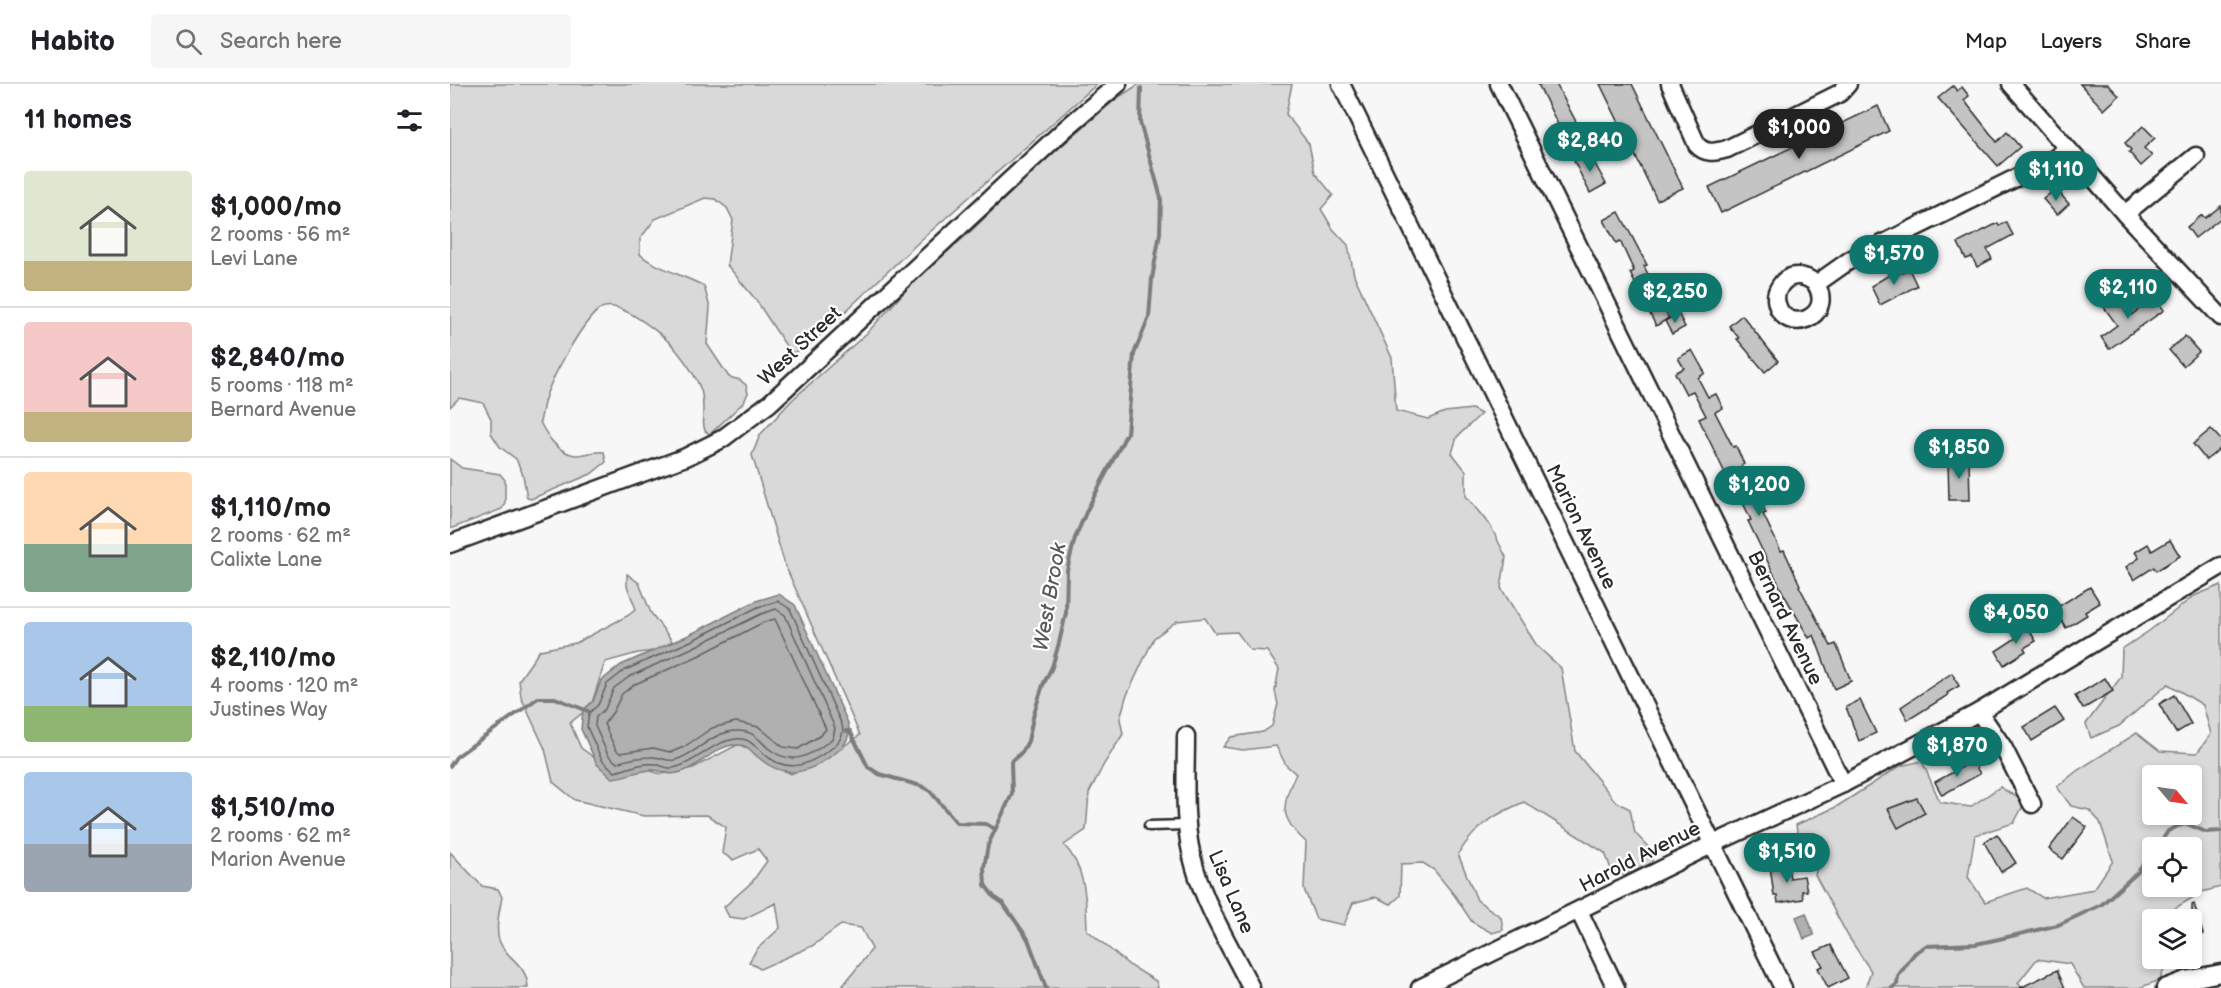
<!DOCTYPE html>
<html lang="en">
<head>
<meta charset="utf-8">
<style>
	:root { --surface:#fff; --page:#f6f6f6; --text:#202124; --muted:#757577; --line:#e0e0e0; --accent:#0f766e }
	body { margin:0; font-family:"Balsamiq Sans",sans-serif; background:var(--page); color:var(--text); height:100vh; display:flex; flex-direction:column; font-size:22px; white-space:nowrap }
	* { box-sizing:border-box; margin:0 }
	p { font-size:20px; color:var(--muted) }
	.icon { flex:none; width:33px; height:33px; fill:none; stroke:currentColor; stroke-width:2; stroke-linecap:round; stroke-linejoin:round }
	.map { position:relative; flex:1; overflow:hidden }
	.sheet { display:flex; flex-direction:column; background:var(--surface); width:450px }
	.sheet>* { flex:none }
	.needle { width:39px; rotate:119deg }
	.fabs { position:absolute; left:1692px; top:681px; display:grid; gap:12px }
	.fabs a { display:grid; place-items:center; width:60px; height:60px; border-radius:6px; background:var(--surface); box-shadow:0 3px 9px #0003; font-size:30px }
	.price { position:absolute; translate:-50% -51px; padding:0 14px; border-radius:21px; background:var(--accent); color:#fff; font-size:20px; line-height:39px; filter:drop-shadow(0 2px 3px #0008) }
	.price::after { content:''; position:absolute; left:50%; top:36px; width:18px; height:14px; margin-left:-9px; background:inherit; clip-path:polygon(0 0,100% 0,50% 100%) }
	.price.selected { background:#222; color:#fff }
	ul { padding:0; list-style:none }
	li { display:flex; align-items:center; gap:18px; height:150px; padding:0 24px }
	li+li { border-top:2px solid var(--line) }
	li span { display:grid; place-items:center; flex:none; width:168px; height:120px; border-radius:6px; color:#555 }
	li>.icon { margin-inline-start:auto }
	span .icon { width:72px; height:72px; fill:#fffc; stroke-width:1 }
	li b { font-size:26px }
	h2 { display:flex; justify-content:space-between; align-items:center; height:72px; padding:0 24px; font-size:26px }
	header { display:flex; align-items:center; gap:36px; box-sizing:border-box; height:84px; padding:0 30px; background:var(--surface); border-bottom:2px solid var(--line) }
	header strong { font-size:28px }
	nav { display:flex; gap:33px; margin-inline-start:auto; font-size:21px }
	.search { width:420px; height:54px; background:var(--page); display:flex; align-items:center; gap:15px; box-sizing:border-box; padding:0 21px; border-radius:6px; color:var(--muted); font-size:22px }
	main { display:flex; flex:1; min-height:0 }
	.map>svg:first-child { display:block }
</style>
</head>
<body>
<header>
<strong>Habito</strong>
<div class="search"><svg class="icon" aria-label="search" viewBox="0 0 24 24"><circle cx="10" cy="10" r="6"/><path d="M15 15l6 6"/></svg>Search here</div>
<nav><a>Map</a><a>Layers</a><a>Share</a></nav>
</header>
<main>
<section class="sheet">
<h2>11 homes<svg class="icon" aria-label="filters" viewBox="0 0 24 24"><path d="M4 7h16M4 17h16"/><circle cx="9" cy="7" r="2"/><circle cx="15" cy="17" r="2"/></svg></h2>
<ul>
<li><span style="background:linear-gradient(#dfe7d0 75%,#c2b280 0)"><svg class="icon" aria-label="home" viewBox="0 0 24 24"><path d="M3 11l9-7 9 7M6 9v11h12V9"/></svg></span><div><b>$1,000/mo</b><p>2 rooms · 56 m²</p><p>Levi Lane</p></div></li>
<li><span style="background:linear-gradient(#f6c9c9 75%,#c2b280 0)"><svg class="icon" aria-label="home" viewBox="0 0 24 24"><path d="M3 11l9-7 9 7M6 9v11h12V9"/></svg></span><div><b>$2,840/mo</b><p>5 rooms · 118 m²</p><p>Bernard Avenue</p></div></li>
<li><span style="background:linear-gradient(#ffd9b3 60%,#7fa58c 0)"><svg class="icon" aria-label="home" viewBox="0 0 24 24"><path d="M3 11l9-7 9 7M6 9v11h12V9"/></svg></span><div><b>$1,110/mo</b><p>2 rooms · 62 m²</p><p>Calixte Lane</p></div></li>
<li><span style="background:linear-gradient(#a9c7e8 70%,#8fb573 0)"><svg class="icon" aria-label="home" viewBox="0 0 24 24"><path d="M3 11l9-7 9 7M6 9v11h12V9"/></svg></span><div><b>$2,110/mo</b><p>4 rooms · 120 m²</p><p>Justines Way</p></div></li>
<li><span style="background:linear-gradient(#a9c7e8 60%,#9aa5b1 0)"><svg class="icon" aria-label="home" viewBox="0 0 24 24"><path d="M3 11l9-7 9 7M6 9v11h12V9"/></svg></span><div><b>$1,510/mo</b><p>2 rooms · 62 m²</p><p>Marion Avenue</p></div></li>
</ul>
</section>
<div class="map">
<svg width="1771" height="904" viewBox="0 0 1771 904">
	<rect width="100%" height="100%" fill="#f7f7f7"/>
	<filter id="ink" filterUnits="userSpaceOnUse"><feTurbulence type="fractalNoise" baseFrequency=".0167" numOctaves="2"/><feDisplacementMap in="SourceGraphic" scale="12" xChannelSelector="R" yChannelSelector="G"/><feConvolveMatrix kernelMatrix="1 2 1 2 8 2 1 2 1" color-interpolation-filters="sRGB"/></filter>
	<g filter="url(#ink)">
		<g fill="#d9d9d9" stroke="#828282" stroke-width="1.5" fill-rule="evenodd">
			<path d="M0 0H647L472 155 360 261 344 269 338 265 306 216 277 181 283 136 277 124 265 115 255 114 205 135 190 155V170C199 181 238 193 254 202L260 224 257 260 279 293 290 296 296 301 298 309 294 318 260 350 255 347C251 334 255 320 251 306 246 292 236 278 227 267 216 252 167 213 150 225 133 236 101 295 95 315 93 322 92 330 90 338 97 352 107 368 125 371 135 372 144 366 154 368L156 378 141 390 81 415 77 414 73 391 66 375 50 363 41 349V335L33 319 9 314 0 323Z"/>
			<path d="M689 0H842L836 30 859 60 865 89 883 111 871 125 883 145 898 161 904 191 942 274 946 327 978 335 995 328 1022 325 1031 330 1007 353 1002 369 1016 387V412L1041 443 1056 473 1051 504 1087 562 1111 584 1125 667 1166 718 1180 725 1185 749 1202 767V779L1175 791 1163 790 1155 769 1074 718C1042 732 1028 740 1008 770L1027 816 1051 833 1053 846 1042 849 1022 838 1005 812 984 786 973 779 951 780 950 812 941 820 925 813 903 819 894 841 866 835 854 805 856 758C830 735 830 721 846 690L836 681 826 662 793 666 773 663 781 653 813 648 822 642 828 620 825 607 829 585 817 567 800 566 787 548 765 549 755 534 727 537 704 554 676 613 670 635 673 650 654 680 639 709 636 746 614 761C636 784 636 815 637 846L679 881 706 897 708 904H391L422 865 411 844 391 841 362 862 310 885 299 878 307 865 330 844 326 819 294 835 279 833 274 823 302 798 317 777 308 765 283 776 272 769 276 743 257 731 194 732 125 716 103 698 95 665 71 613 69 596 90 566 126 559 179 531 186 525 177 502V490L189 499 201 529 222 557 212 566 188 569 155 578 141 622 120 639 131 664 160 685 186 683 211 690 243 684 289 660 341 690 385 668 410 651 335 481 302 371 310 351 342 316 417 249 468 193 518 150 594 77 666 15Z"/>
			<polygon points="0,375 12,384 50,390 55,396 55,418 52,425 0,445"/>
			<path d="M1771 501V803L1752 808 1707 835 1702 836V874L1718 875 1710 896 1689 904H1634L1620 880 1587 875 1568 899 1572 904H1415L1421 887 1398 852 1365 791 1373 758 1348 754 1346 741 1386 723 1450 682 1472 677 1490 718 1520 723 1550 703 1575 718 1564 739 1525 751 1518 793 1535 818 1577 804 1593 814 1644 805 1663 777 1650 738 1639 726 1621 722 1607 703 1628 686 1687 649 1710 667 1747 669 1761 650 1753 621 1718 600 1669 642 1641 654 1636 640 1671 593 1672 565 1699 547 1744 512ZM1702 692H1742V730H1702ZM1702 764H1742V802H1702Z"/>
			<path d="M0 768 32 802 48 805 52 813C50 825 45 843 49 856 55 875 77 878 78 904H0Z"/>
		</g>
		<g fill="#b0b0b0" stroke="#7b7b7b" stroke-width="1.5">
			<path d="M329 510 345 521 398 639C401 651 397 659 388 667 362 688 337 698 309 674 301 668 298 660 286 661 266 661 252 681 234 687 217 693 217 687 203 686 188 686 176 693 162 694L147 680 131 645 133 626 143 617 151 597 171 581 239 551 306 517Z"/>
			<polygon points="1356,829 1364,851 1354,855 1346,833"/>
		</g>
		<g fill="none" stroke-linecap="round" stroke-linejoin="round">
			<g stroke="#606060" stroke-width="1.5">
				<path d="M328 517 340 525 392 641C395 651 389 658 382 664 358 682 336 691 312 668 303 661 298 653 285 655 262 658 248 677 227 683 218 686 214 682 205 680 191 678 178 685 165 688L152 676 137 643 139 629 148 621 157 600 175 586 241 557 308 523Z"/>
				<path d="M326 525 335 531 385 644 383 654C362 671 342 684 318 664 307 654 304 647 287 647 262 647 247 670 225 676 217 678 211 673 203 673 191 673 178 675 167 679L158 671 145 642 146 633 155 625 164 604 179 593 244 563 311 530Z"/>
				<polygon points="325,535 376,645 371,651 348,665 333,663 309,643 286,638 262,644 234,663 224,667 220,668 203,664 170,669 166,666 154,640 163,628 172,610 183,601 248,572 314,538"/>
			</g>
			<g stroke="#7b7b7b" stroke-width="4">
				<polyline points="396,647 400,647 418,683 429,690 471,702 480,707 507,739 536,740 545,745"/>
				<polyline points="0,682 6,673 88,614 105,614 138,627"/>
				<polyline points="1707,764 1718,747 1728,742 1737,740 1756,748 1771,747"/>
				<polyline points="596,904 578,855 553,819 544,813 535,801 534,784 538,761 562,710 561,678 573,667 578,657 584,629 593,601 602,583 609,559 616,529 617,486 625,454 637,426 677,349 684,270 699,233 702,195 710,149 711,114 690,38 691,4"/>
				<polyline points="1442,904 1447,900 1448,892 1461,874 1465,869 1476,862 1526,860 1549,855 1608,841 1651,821 1688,788 1702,769"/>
			</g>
		</g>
		<g fill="#c4c4c4" stroke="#2b2b2b" stroke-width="1.5">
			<polygon points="1088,0 1106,0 1131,47 1115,55"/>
			<polygon points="1150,0 1182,0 1233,104 1207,116"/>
			<polygon points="1630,0 1658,0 1669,12 1654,26"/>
			<polygon points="1503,2 1507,7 1512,3 1519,12 1514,16 1547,58 1557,48 1570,63 1548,82 1488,14"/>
			<polygon points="1428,22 1439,47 1271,129 1259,103"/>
			<polygon points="1693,42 1705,54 1694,64 1702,72 1691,82 1679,68 1681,66 1675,59"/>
			<polygon points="1139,69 1156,100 1140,109 1124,77"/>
			<polygon points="1606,105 1619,120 1607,131 1593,115"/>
			<polygon points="1771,122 1771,134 1745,154 1737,143 1752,131 1755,134"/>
			<polygon points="1169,128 1197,181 1194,182 1203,201 1200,203 1219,234 1206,242 1180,189 1184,187 1170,157 1166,159 1154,136"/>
			<polygon points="1556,138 1563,151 1537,165 1542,175 1527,183 1522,173 1516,175 1508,159 1548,139 1549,142"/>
			<polygon points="1459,185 1467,202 1430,221 1421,202 1444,188 1446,191"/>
			<polygon points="1667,212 1681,231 1705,214 1714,226 1659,265 1651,253 1667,241 1653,222"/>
			<polygon points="1228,229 1235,243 1222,250 1215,237"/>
			<polygon points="1292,231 1328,277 1315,288 1287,255 1289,254 1279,242"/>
			<polygon points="1735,252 1749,268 1733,282 1719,266"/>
			<polygon points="1242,266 1255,289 1248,294 1258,313 1266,310 1273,324 1265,328 1283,363 1286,362 1294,380 1291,382 1307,417 1310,416 1316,429 1313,430 1331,467 1334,466 1350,501 1349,502 1381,562 1386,560 1401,597 1384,605 1364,551 1359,554 1333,509 1298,437 1301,436 1288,408 1285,410 1249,335 1256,332 1243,307 1236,310 1225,289 1234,284 1228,274"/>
			<polygon points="1761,345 1771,356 1771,364 1756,376 1743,360"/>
			<polygon points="1498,377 1519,377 1520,416 1499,416"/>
			<polygon points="1720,456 1730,472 1706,487 1704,483 1684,496 1676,483 1689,474 1685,468 1698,460 1702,467"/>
			<polygon points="1640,503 1650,519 1635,528 1637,531 1616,544 1604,525"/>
			<polygon points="1576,541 1586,557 1574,564 1576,567 1554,581 1546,567 1566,554 1563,549"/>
			<polygon points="1502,589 1509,602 1497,609 1498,611 1458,636 1451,623"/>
			<polygon points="1655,594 1663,607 1633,625 1625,612"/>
			<polygon points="1724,611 1741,640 1726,649 1709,620"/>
			<polygon points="1410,616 1426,649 1409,657 1396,623"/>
			<polygon points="1605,624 1614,637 1582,657 1574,643"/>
			<polygon points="1523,677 1530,690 1492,711 1485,698"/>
			<polygon points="1467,714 1475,729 1448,744 1438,725"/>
			<polygon points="1623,733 1637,743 1613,775 1599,765"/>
			<polygon points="1547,750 1566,779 1551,788 1534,758"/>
			<polygon points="1337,779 1340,794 1354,792 1357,807 1352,807 1353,815 1328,819 1327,812 1324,812 1320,782"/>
			<polygon points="1744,820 1753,850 1742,853 1742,821"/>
			<polygon points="1381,861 1398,894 1378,904 1368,884 1373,882 1365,868"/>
			<polygon points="1607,886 1615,904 1570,904"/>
		</g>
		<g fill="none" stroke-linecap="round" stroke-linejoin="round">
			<g stroke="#2b2b2b" stroke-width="13">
				<polyline id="lane" points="699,742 737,741"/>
			</g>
			<g stroke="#2b2b2b" stroke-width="21">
				<g id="street">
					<polyline points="891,0 1333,904"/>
					<polyline points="1049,0 1393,700"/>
					<path d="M1220 0 1247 61C1256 71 1265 68 1277 65L1390 9 1398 0"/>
					<polyline points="1561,0 1675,130 1771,233"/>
					<polyline points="1675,130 1746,72"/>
					<path d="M1366 200C1386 234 1335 252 1327 220 1325 214 1326 208 1330 202 1339 188 1355 190 1366 200L1400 176 1604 75 1617 65"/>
					<polyline points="0,460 236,373 272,355 320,319 615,45 668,0"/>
					<polyline points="1529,628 1553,663 1582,720"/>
					<path d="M736 652C736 696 732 741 745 784 757 826 782 865 801 904"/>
					<polyline points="1129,827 1166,904"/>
					<polyline points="970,904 1263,760 1393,700 1529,628 1771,482"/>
					<polyline points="1715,904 1736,896 1771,889"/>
				</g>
			</g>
			<use href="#lane" stroke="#fff" stroke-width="8"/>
			<use href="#street" stroke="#fff" stroke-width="16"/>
		</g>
	</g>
	<g text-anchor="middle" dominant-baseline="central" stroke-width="4.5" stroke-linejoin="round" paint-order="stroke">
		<g font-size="20" fill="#2b2b2b" stroke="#fff">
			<text transform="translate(350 262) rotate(-43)">West Street</text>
			<text transform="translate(1131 443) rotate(64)">Marion Avenue</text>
			<text transform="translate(1335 534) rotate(64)">Bernard Avenue</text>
			<text transform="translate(1190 773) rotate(-27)">Harold Avenue</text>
			<text transform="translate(781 808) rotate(67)">Lisa Lane</text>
		</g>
		<g font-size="21" font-style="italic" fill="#5a5a5a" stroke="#fff">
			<text transform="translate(600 513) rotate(-80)">West Brook</text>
		</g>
	</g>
</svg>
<div class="fabs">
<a><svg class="needle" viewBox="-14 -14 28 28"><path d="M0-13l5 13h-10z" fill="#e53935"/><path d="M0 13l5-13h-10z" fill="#757577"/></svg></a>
<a><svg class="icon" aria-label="locate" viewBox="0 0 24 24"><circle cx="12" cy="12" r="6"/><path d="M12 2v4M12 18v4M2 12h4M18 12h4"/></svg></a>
<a><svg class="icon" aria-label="layers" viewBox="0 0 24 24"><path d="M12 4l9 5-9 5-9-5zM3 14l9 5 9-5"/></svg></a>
</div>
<b class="price selected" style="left:1349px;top:76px">$1,000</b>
<b class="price" style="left:1140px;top:89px">$2,840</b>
<b class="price" style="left:1606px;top:118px">$1,110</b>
<b class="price" style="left:1444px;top:202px">$1,570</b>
<b class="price" style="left:1678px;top:236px">$2,110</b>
<b class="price" style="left:1225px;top:240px">$2,250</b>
<b class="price" style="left:1509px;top:396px">$1,850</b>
<b class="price" style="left:1309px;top:433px">$1,200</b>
<b class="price" style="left:1566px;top:561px">$4,050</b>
<b class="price" style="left:1507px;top:694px">$1,870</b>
<b class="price" style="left:1337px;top:800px">$1,510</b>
</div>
</main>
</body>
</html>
